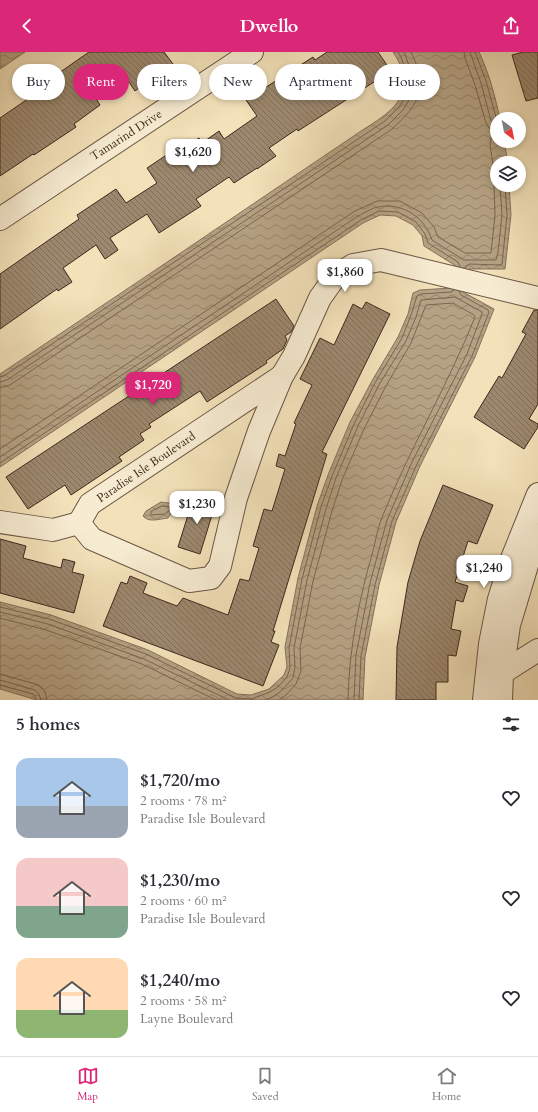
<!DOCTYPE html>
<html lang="en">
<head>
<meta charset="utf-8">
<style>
	:root { --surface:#fff; --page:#f7f7f7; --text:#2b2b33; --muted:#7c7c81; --line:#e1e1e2; --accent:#db2777 }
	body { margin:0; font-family:Cardo,serif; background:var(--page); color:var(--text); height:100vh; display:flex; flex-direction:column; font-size:15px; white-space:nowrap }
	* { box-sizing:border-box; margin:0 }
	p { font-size:13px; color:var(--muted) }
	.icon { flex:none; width:22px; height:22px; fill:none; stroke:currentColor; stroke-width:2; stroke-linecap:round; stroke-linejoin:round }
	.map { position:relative; height:648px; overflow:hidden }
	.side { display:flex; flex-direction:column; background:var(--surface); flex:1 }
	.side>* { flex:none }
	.top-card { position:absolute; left:12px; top:12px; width:514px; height:36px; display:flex; gap:8px }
	.needle { width:26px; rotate:148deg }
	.buttons { position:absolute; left:490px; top:60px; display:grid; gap:8px }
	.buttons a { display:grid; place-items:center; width:36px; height:36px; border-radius:50%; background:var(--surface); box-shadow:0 2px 6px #0003; font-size:20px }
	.price { position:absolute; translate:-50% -34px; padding:0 9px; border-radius:8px; background:#fff; color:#222; font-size:13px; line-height:26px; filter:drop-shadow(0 1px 2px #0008) }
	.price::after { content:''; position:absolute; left:50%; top:24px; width:12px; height:9px; margin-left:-6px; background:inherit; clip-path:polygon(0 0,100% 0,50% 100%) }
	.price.current { background:var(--accent); color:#fff }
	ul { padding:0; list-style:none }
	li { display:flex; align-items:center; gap:12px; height:100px; padding:0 16px }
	li span { display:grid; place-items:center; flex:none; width:112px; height:80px; border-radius:12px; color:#555 }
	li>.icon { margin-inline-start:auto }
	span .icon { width:48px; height:48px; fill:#fffc; stroke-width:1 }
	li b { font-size:17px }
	h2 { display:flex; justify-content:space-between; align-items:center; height:48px; padding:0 16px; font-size:17px }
	.pill { padding:0 14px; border-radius:18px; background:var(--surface); box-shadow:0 2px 6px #0003; font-size:14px; line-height:36px }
	.pill.current { background:var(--accent); color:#fff }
	header { display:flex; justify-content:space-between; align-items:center; height:52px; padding:0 16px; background:var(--accent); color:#fff; font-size:18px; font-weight:600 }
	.menu { display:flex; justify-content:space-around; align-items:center; height:56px; border-top:1px solid var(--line); background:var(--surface); font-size:11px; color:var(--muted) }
	.menu a { display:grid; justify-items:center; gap:2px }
	.menu .current { color:var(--accent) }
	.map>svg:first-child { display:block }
</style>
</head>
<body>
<header><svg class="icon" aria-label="back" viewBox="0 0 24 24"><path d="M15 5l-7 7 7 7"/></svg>Dwello<svg class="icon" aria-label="share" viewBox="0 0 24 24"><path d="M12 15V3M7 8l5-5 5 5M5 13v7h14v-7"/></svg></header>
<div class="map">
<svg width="538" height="648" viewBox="0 0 538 648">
	<defs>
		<pattern id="water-waves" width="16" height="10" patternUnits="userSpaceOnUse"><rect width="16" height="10" fill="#b5a284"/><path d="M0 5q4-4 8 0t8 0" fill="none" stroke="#95846b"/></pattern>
		<pattern id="building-back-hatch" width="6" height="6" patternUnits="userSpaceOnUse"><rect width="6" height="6" fill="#9c886e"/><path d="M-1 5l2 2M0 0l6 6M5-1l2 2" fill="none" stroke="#816f5a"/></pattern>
	</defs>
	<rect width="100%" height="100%" fill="#f2e1b9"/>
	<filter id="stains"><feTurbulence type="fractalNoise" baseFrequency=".005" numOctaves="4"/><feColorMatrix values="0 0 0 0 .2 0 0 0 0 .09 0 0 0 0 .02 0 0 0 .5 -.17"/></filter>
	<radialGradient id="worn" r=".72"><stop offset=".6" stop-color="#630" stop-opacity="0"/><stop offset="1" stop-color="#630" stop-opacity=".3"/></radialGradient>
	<g fill="url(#water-waves)" stroke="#85715b">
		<polygon points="0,0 25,0 0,17"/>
		<path d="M393 0H479C489 21 495 44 500 67H497V89H504L508 111H497V133H509L511 163 505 217H469L463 240 494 257 475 305 420 414 396 470 379 533 365 605 363 648H37L0 637V550L51 563 148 598 237 642 251 643 269 637 284 623 287 615 285 595 298 526 317 454 328 423 350 370 373 327 398 285 408 262 413 241 420 238 451 236 456 214 424 194 422 184 413 173 396 164 380 163 363 171 0 415V322L148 223 361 79C395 58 420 40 393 0Z"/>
		<path d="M161 450 175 452 176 455 168 466C159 467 149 471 143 464L146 459Z"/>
	</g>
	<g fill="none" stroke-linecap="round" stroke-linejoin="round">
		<g stroke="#7a6550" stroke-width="1">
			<polyline points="464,0 465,6 475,33 486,71 492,80 490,92 493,113 497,121"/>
			<polyline points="470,0 481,31 491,69 497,75"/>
			<polyline points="475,0 486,29 497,69"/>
			<polyline points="465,216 469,212 500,213 502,212 507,163 505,133"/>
			<polyline points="0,325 4,324 385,69 399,55 406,44 410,31 401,5 398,0"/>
			<polyline points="0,330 7,328 388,73 403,58 410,46 415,32 414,27 404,0"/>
			<path d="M0 336 10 333 392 77C405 65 421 50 421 30 421 21 415 9 411 0"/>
			<polyline points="0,397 355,159 377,149 400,149 422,161 434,175 438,185 465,201 491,201 495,163 494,133 497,125"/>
			<path d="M0 405 358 164C364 161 372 156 378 155 403 150 425 166 432 188L464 208H496L498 200 502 163 500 133"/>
			<polyline points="0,411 361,168 379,159 398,160 416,170 425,182 428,191 458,210 460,215"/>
			<polygon points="162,454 169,455 170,458 165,462 151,463 151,460"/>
			<polyline points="0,555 49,567 146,602 236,646 252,647 270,640 278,635 287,625 290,616 289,596 302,527 321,455 332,424 354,372 376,329 402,286 411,263 417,244 421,242 451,240 454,238"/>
			<polyline points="0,560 48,572 144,607 229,648"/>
			<polyline points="0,566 46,578 142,612 216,648"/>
			<polyline points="0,622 39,633 45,640 47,648"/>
			<polyline points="0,628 35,638 39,642 41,648"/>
			<polyline points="0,633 33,642 35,645 36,648"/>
			<polyline points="265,648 273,645 281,639 293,626 295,615 294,596 307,528 326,457 336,426 358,374 380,331 406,289 416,265 421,248 455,245 482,260 482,262 467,302 412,410 387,468 370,531 356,603 354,648"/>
			<path d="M279 648 286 643 296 632 301 619 300 596 313 529 332 459 342 428 364 377 386 334 411 291 426 253 453 251 474 263 475 265C448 333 410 396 383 463 378 474 376 487 373 499 359 547 349 597 348 648"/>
			<polyline points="359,648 361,604 375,533 392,469 417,412 472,304 489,260 488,258 461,243 459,239"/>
		</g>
	</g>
	<g fill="url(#building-back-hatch)" stroke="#3e281d">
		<polygon points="89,0 164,0 173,12 135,39 125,24 95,45 100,53 74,72 76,75 34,103 33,102 0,124 0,66 35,42 30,35 44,26 46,30"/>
		<polygon points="327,0 378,0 391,19 298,79 297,77 269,96 276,104 257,117 257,116 234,131 229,125 196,147 201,154 159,181 147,162 110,186 118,198 105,207 96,193 63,216 72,230 58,239 57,237 0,277 0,222 79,167 77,163 116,137 126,151 157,131 147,116 174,98 173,97 189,87 191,91 199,86 202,91 219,79 224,87 257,64 246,48 313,5 315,8"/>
		<polygon points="523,0 538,0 538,46 526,49 512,3"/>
		<polygon points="276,247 294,274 291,280 285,284 287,288 283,297 266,309 267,311 207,350 200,339 149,372 151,375 140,382 144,388 119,405 122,409 71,443 65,433 28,457 6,425"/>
		<polygon points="366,250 390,262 322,400 327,402 273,579 275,579 271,590 279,593 263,634 103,574 121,530 127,532 130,524 147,531 143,541 177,554 183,546 228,563 240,527 249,529 259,496 253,494 264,457 272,459 285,417 276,414 279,402 285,404 296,372 294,371 312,333 300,327 320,286 334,293 353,252 362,257"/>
		<polygon points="534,258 538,258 538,352 529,367 538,372 538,375 524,397 474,365 499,324 502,326 526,282 522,280"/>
		<polygon points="443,433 493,453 477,492 468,489 455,530 468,534 463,550 456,548 451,577 461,579 456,604 448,603 448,630 436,630 436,648 396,648 397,595 408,530 420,489"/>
		<polygon points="194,444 216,450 200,502 178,495"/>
		<polygon points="0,487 26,494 23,506 61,516 63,507 75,510 72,520 84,523 74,561 0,541"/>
	</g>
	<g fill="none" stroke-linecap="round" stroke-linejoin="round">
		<g stroke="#6b5644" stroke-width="24">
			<g id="minor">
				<polyline points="0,167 252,0"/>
				<polyline points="0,470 53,478 79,471"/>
				<polyline points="79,471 92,487 189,529 211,526 220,514 236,446 259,379 282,324 294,304 320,246 335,225 353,213 381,208 538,246"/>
				<polyline points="79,471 90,452 282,324"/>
				<polyline points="494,626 538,598"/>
				<polyline points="484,648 490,592 499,547 511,509 538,442"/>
				<polyline points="501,648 502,622 509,573 534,490 538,483"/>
			</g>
		</g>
		<use href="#minor" stroke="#f7ecd2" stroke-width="22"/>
	</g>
	<g text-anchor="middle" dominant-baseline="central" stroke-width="4" stroke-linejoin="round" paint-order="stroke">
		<g font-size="12" fill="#3e281d" stroke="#f7ecd2">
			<text transform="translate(126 83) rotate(-33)">Tamarind Drive</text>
			<text transform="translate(146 415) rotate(-34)">Paradise Isle Boulevard</text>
		</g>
	</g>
	<rect width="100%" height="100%" filter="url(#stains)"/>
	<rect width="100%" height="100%" fill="url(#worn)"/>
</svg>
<div class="buttons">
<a><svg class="needle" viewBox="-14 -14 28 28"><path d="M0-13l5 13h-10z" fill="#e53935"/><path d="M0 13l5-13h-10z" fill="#7c7c81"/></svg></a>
<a><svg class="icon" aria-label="layers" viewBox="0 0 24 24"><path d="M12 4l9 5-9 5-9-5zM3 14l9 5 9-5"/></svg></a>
</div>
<b class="price" style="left:193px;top:121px">$1,620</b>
<b class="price" style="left:345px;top:241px">$1,860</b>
<b class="price current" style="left:153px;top:354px">$1,720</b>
<b class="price" style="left:197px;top:473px">$1,230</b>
<b class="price" style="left:484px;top:537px">$1,240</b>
<div class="top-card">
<a class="pill">Buy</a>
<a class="pill current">Rent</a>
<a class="pill">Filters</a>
<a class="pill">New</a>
<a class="pill">Apartment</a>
<a class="pill">House</a>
</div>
</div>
<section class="side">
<h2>5 homes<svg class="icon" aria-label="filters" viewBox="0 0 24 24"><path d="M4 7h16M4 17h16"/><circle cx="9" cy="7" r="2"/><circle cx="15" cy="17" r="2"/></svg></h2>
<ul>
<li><span style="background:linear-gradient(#a9c7e8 60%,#9aa5b1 0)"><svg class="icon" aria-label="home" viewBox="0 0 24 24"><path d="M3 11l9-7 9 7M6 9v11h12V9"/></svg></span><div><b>$1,720/mo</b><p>2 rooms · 78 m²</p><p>Paradise Isle Boulevard</p></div><svg class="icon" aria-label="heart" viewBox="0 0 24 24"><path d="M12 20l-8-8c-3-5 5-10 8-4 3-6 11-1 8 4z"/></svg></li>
<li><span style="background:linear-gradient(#f6c9c9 60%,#7fa58c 0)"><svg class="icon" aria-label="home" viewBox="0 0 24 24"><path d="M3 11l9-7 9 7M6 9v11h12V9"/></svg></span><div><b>$1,230/mo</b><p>2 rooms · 60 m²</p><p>Paradise Isle Boulevard</p></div><svg class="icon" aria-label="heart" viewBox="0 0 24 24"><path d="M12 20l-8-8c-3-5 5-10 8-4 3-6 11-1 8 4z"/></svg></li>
<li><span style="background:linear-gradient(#ffd9b3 65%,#8fb573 0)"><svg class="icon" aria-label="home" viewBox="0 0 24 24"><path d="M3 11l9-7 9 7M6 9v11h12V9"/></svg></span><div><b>$1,240/mo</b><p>2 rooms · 58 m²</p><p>Layne Boulevard</p></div><svg class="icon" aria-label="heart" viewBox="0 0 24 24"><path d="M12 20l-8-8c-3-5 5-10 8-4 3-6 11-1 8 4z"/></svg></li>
</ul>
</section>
<nav class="menu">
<a class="current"><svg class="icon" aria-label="map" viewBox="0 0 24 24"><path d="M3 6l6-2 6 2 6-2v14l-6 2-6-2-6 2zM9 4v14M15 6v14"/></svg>Map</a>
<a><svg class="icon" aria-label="saved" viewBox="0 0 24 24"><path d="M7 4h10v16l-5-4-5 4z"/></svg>Saved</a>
<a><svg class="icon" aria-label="home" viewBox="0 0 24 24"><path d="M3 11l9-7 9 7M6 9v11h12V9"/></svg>Home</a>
</nav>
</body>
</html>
